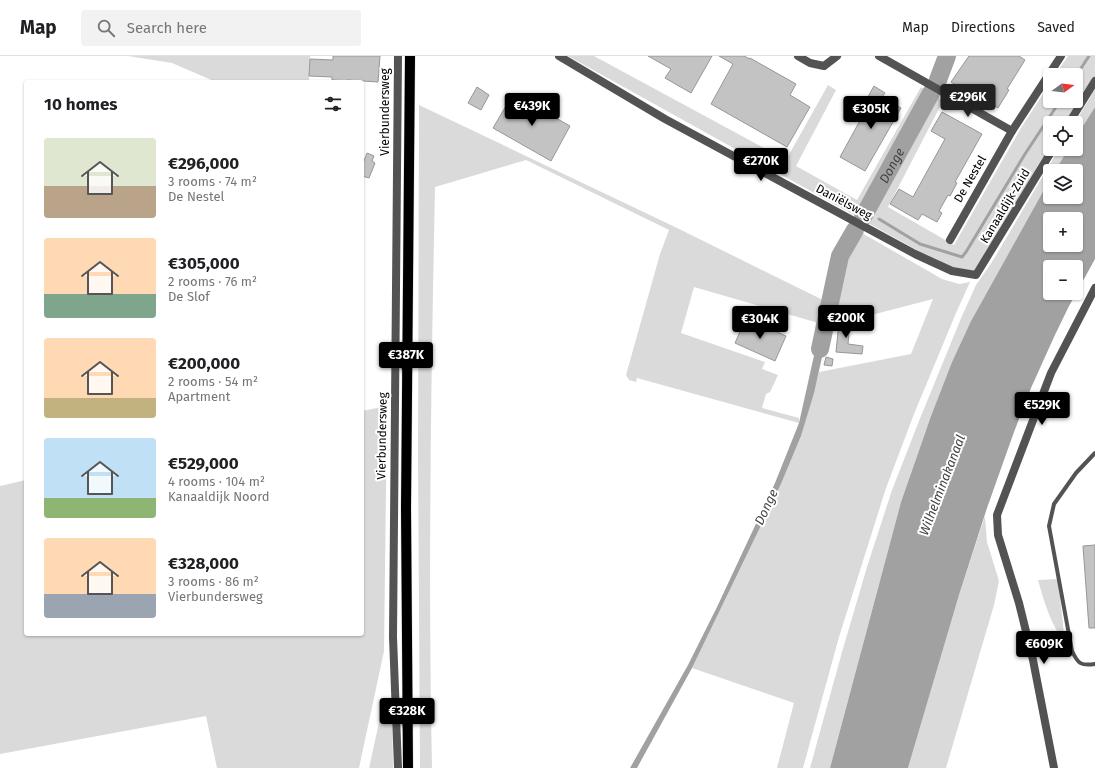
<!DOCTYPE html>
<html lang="en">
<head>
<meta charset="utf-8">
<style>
	:root { --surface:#fff; --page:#f2f2f2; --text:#202124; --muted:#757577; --line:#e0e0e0; --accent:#000 }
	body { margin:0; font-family:"Fira Sans",sans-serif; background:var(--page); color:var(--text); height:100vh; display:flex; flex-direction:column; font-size:15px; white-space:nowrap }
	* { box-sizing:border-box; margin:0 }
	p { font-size:13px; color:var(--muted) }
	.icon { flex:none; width:22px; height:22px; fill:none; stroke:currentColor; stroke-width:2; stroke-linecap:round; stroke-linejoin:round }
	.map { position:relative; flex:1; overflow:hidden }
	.panel { position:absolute; left:24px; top:24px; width:340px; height:556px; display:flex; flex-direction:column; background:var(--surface); border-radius:4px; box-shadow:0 1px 3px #0004 }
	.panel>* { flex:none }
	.needle { width:26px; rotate:75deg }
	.buttons { position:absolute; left:1043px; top:12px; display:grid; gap:8px }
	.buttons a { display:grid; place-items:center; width:40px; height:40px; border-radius:4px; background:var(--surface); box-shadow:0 1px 3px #0004; font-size:20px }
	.price { position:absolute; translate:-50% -34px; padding:0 9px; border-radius:4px; background:var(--accent); color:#fff; font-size:13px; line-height:26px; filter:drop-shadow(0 1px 2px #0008) }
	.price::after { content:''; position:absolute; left:50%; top:24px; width:12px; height:9px; margin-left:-6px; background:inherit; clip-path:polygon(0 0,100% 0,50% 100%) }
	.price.on { background:#222; color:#fff }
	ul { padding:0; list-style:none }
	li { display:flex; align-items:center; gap:12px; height:100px; padding:0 20px }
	li span { display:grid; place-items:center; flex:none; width:112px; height:80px; border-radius:4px; color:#555 }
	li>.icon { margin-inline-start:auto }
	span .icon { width:48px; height:48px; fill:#fffc; stroke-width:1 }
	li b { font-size:17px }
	h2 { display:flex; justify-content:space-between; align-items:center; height:48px; padding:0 20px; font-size:17px }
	header { display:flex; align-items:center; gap:24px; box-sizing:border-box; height:56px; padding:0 20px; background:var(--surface); border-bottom:1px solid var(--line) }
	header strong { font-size:19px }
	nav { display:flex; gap:22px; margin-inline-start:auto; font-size:14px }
	.search { width:280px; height:36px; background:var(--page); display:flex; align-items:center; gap:10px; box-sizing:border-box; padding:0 14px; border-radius:4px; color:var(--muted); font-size:15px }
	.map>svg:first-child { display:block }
</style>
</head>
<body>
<header>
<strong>Map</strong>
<div class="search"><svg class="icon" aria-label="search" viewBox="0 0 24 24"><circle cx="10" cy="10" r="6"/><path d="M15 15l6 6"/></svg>Search here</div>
<nav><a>Map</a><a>Directions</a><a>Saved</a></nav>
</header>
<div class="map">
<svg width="1095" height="712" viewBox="0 0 1095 712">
	<rect width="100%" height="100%" fill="#fff"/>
	<g fill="#dadada">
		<polygon points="128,0 310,0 309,26 216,26 172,7"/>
		<polygon points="568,0 594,0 786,104 828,29 836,34 796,110 857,144 921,31 943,45 888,151 954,189 1021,72 1050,27 1050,45 1076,45 1076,19 1055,19 1068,0 1095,0 1095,22 1067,67 1050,67 1050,93 975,216 951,213"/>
		<polygon points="1095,33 1095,51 1076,81 1076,67 1075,67"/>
		<path d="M419 49 673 170 831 248 843 195 855 173 942 223 959 228 970 226 956 257 914 358 886 432 839 581 803 712H777L794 647 692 612 781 428 801 380 819 316 911 298 933 243 829 270 694 231 681 277 765 306 762 313 778 319 770 336 766 338 762 352 799 362V367L637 322 636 326 629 324 626 319 660 198 669 174 526 104 435 131C431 325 428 518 432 712H420L418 398Z"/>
		<polygon points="1059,93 1068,93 1055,115 1050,115 1050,123 971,265 952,306 931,360 901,446 830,712 810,712 842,596 867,511 892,434 921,360 962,260 976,229 992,206"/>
		<polygon points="387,350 384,595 359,712 217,712 206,660 0,698 0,430 26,424 26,578 362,578 362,355"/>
		<polygon points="985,460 987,486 999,525 994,549 946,712 908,712 959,539"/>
		<path d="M1058 523 1065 587C1050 567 1045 548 1038 524Z"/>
		<polygon points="390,651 392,655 393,712 369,712 382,653"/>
	</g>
	<g fill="#a1a1a1" fill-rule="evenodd">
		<path d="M1095 51V203L1068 252 1054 281 1031 332 1014 376 987 452 959 539 908 712H830L901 446 931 360 952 306 971 265 1050 123V141H1076V115H1055L1068 93H1076V81ZM1050 163H1076V189H1050ZM1050 211H1076V237H1050Z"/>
		<polygon points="821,268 829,270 814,337 801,380 781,428 692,612 637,712 630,712 688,609 717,551 775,427 799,367"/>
	</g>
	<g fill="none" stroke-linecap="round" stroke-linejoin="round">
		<g stroke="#a1a1a1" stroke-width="3">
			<polyline points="1076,20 1089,0"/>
			<polyline points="879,163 920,188 962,201 966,196 1025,98 1060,45"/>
		</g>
		<g stroke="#a1a1a1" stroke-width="18">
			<polyline points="938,24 947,0"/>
			<path id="s1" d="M863 161 931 37"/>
			<polyline points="820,293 840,200 855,174"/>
		</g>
	</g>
	<g fill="#c3c3c3" stroke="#979797">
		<polygon points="333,0 380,0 378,26 347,24 347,25 332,24 332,21 309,20 310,3 333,4"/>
		<polygon points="648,0 712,0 691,37 665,22 671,13"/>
		<polygon points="719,0 744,0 750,3 750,2 796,28 790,39 810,51 787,91 711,48 733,8"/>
		<polygon points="969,0 1019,0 1025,4 1007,33 1009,34 998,52 972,36 970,38 951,26"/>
		<polygon points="874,30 885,37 882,41 901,52 865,115 840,101 868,50 864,48"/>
		<polygon points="477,31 489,39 481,54 468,47"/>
		<polygon points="513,38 570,70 551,105 493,72"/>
		<polygon points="942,56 982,78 955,126 957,127 950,140 948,139 939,155 942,157 937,166 922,158 918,164 890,148 899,133 913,141 945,83 931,75"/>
		<polygon points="367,97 374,100 372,105 375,107 369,122 362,120 362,110"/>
		<polygon points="851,257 848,288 863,290 862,298 836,296 839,266 843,267"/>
		<polygon points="746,262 786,280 775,305 735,287"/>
		<polygon points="826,301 833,303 832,310 824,309"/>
		<polygon points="1095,489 1095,572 1089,572 1083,490"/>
	</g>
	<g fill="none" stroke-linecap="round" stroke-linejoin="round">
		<g stroke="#dbdbdb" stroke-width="11">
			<polyline id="primary" points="408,712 406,452 410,0"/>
		</g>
		<path stroke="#535353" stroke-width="4" d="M1095 397 1076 417 1054 448 1049 470 1072 595C1078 608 1081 610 1095 608"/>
		<g stroke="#535353" stroke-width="8">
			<polyline points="559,0 665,63 915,198 952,215 976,219 1053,93"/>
			<polyline points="798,0 810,7 824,10 837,0"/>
			<polyline points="879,0 1012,75"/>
			<polyline points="1069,67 1095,25"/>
			<polyline points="950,184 1012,75 1061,0"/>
			<polyline points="398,712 393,581 398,0"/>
			<polyline points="1054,712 1033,604 1019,547 998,479 997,459 1051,317 1095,232"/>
		</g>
		<use href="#primary" stroke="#000" stroke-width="10"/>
	</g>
	<g text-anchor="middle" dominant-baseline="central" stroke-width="4" stroke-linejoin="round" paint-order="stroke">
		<g font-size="12" fill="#000" stroke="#fff">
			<text transform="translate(385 56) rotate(-90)">Vierbundersweg</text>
			<text transform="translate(970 123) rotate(-60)">De Nestel</text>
			<text transform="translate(844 146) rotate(28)">Daniëlsweg</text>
			<text transform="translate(1005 150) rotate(-59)">Kanaaldijk-Zuid</text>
			<text transform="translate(382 380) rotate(-89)">Vierbundersweg</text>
		</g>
		<g font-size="13" font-style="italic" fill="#424242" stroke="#fff">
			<text stroke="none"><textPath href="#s1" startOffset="59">Donge</textPath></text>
			<text transform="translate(942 429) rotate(-69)">Wilhelminakanaal</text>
			<text transform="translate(766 451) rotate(-65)">Donge</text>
		</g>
	</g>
</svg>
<div class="buttons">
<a><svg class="needle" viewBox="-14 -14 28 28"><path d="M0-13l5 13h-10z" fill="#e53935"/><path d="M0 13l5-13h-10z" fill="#757577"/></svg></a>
<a><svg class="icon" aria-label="locate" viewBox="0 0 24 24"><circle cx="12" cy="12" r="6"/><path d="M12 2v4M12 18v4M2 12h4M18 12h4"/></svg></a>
<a><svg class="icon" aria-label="layers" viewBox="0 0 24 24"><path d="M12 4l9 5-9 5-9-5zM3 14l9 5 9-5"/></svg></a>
<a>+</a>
<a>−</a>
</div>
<b class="price on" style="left:968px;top:62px">€296K</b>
<b class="price" style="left:532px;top:71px">€439K</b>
<b class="price" style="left:871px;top:74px">€305K</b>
<b class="price" style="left:761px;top:126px">€270K</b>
<b class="price" style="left:846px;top:283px">€200K</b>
<b class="price" style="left:760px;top:284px">€304K</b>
<b class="price" style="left:406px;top:320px">€387K</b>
<b class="price" style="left:1042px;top:370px">€529K</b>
<b class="price" style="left:1044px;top:609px">€609K</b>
<b class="price" style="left:407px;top:676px">€328K</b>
<section class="panel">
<h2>10 homes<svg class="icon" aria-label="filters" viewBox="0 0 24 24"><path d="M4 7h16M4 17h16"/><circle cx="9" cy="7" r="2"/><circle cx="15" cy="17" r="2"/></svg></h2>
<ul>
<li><span style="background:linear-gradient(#dfe7d0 60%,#b9a48a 0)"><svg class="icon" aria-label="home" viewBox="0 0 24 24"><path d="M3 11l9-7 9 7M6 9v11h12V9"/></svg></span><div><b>€296,000</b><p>3 rooms · 74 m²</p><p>De Nestel</p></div></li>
<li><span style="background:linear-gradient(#ffd9b3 70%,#7fa58c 0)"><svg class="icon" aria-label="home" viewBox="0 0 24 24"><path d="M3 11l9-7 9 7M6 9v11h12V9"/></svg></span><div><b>€305,000</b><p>2 rooms · 76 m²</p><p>De Slof</p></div></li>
<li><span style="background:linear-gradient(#ffd9b3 75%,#c2b280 0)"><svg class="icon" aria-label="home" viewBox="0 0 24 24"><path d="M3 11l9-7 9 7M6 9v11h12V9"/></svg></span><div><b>€200,000</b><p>2 rooms · 54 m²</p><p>Apartment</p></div></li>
<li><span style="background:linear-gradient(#bfe0f5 75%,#8fb573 0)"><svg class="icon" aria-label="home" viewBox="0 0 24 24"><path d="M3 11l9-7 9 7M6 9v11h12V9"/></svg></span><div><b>€529,000</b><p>4 rooms · 104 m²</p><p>Kanaaldijk Noord</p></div></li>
<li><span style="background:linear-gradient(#ffd9b3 70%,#9aa5b1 0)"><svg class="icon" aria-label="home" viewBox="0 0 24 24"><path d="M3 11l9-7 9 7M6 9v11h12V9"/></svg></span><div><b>€328,000</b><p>3 rooms · 86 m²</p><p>Vierbundersweg</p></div></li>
</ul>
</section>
</div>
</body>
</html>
